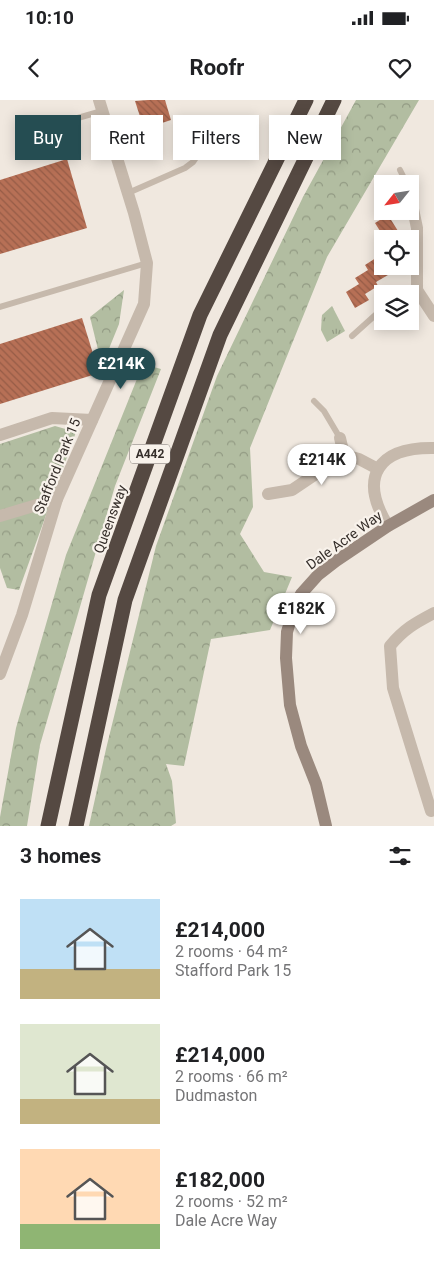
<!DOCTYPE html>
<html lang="en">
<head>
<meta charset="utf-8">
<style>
	:root { --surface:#fff; --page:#f6f6f6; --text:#202124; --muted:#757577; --accent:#254d52 }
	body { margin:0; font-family:Roboto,sans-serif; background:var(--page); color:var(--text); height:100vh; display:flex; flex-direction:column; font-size:19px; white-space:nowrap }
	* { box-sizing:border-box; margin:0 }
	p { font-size:16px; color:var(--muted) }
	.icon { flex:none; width:28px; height:28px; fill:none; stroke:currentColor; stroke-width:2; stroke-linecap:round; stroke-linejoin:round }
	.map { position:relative; height:726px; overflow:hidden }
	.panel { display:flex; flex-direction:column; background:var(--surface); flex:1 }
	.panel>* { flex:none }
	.hud { position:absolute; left:15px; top:15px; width:405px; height:45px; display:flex; gap:10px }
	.needle { width:32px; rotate:240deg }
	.tools { position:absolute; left:374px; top:75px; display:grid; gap:10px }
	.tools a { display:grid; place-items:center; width:45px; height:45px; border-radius:0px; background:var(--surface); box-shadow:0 2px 12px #0003; font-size:25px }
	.price { position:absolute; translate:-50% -42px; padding:0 11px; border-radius:18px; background:#fff; color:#222; font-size:16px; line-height:32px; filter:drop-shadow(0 1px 2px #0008) }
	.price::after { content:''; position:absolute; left:50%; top:30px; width:15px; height:11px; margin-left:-8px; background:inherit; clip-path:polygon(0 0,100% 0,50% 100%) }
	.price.active { background:var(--accent); color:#fff }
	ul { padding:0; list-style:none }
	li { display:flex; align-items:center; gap:15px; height:125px; padding:0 20px }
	li span { display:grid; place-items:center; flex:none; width:140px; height:100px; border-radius:0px; color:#555 }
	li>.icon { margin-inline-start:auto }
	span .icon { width:60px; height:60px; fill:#fffc; stroke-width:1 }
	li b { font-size:21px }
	h2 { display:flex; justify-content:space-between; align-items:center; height:60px; padding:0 20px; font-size:21px }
	.tag { padding:0 18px; border-radius:0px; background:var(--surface); box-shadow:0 2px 12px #0003; font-size:18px; line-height:45px }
	.tag.active { background:var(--accent); color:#fff }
	.status { display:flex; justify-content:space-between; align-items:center; height:35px; padding:0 25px; background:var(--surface); direction:ltr }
	.status svg { height:14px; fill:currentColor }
	header { display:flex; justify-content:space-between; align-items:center; height:65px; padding:0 20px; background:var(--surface); font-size:22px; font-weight:700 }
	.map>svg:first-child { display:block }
</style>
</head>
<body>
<div class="status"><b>10:10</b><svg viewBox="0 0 49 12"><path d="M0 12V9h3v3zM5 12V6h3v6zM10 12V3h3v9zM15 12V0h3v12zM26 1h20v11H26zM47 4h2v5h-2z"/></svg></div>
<header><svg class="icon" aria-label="back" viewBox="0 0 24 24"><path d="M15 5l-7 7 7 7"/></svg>Roofr<svg class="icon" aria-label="heart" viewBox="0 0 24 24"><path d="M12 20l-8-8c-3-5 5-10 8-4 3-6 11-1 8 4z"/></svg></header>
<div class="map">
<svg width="434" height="726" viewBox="0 0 434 726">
	<defs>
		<pattern id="forest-crowns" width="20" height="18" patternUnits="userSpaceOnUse" patternTransform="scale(1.25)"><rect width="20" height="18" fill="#b2bda1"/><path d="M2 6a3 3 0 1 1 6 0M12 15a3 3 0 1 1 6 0" fill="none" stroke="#929a83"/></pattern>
		<pattern id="park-tufts" width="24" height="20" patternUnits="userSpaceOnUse" patternTransform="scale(1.25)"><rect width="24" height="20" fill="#b2bda1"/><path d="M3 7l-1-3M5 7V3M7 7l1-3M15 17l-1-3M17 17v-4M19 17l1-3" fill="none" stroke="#929a83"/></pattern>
		<pattern id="building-back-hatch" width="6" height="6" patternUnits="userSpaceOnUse" patternTransform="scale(1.25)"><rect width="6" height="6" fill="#b77056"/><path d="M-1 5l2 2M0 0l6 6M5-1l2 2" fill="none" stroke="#965c47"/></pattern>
	</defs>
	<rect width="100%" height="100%" fill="#f0e8df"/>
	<g fill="url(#forest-crowns)">
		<polygon points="356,0 419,0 327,157 250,348 253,407 240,434 264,472 292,477 270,530 211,539 184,666 166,664 172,681 176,723 171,726 89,726 106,649 156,446 217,276 303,97"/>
		<polygon points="124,190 119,224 102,266 90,217"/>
		<polygon points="143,264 161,269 115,386 40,645 27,726 0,726 0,717 16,628 66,455"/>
		<polygon points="55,326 76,332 19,490 7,488 0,468 0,344"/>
	</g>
	<polygon fill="url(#park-tufts)" points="332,206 345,231 327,242 321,230 322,215"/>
	<g fill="url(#building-back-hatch)">
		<polygon points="148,0 165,0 171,20 144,29 135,1"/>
		<polygon points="67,59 87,128 0,154 0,80"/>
		<polygon points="388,115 398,131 385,139 375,123"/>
		<polygon points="382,154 382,166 388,175 376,182 378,186 365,194 369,200 355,208 346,192 359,184 361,187 355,178 368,170 365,165"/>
		<polygon points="82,218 99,273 0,304 0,244"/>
	</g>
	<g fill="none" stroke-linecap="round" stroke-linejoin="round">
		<g stroke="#c6b9ac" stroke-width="6">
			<polyline points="36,30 102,11"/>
			<polyline points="400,70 407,84"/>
			<polyline points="410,89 413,109"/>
			<polyline points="128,93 185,68 193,62 210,37 208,20"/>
			<polyline points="405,194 417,190"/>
			<polyline points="0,207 147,163"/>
			<polyline points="352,236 382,209"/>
			<polyline points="314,301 324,311 340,338"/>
		</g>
		<g stroke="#c6b9ac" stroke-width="12">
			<polyline points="413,109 417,128 417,190 434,216"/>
			<polyline points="0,335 52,318 92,320"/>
			<polyline points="340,338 344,355"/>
			<polyline points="268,394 292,390 344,355 359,359 378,369"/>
			<polyline points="0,416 57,399"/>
			<path d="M388 426C358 377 378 347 434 348"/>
			<polyline points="0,574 22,515 57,399 144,204 147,163 134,113 99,0"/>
			<path d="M431 711 393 588 390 546C404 529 415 523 434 513"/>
		</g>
		<polyline stroke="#9a897e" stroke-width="12" points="326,726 316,684 301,646 290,605 286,558 287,532 295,505 301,494 318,475 336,461 388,426 434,400"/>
		<g stroke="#554942" stroke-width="15">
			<polyline points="48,726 99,495 200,215 306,0"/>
			<polyline points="76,726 125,500 220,235 334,0"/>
		</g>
	</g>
	<g text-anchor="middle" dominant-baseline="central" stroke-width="4.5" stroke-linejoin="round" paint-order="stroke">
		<rect fill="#f8f2eb" stroke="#706964" stroke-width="1" x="130" y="344.5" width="40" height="19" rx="4"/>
		<g font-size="12" font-weight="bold" fill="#352e2a">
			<text x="150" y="354">A442</text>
		</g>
		<g font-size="14" fill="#352e2a" stroke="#f8f2eb">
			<text transform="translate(57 366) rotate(-68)">Stafford Park 15</text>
			<text transform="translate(110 419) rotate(-70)">Queensway</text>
			<text transform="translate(344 440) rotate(-36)">Dale Acre Way</text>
		</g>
	</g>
</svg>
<div class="tools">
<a><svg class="needle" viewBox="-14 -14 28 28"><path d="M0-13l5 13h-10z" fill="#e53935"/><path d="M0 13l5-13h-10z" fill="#757577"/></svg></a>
<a><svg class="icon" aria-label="locate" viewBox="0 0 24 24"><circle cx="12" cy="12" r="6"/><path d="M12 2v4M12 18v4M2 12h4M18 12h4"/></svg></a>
<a><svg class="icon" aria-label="layers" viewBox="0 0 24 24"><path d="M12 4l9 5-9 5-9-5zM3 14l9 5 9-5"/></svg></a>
</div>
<b class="price active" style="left:121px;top:290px">£214K</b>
<b class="price" style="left:322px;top:386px">£214K</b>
<b class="price" style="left:301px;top:535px">£182K</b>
<div class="hud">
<a class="tag active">Buy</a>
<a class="tag">Rent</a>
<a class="tag">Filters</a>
<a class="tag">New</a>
</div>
</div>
<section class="panel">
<h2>3 homes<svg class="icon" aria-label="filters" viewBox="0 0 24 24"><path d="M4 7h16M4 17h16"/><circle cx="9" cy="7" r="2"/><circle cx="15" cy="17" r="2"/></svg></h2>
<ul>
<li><span style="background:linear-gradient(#bfe0f5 70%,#c2b280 0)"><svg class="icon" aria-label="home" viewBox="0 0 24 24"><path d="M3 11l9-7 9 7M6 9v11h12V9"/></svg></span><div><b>£214,000</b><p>2 rooms · 64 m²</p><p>Stafford Park 15</p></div></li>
<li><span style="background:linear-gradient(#dfe7d0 75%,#c2b280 0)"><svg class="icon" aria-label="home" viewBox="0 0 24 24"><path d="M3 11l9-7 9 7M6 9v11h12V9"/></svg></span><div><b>£214,000</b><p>2 rooms · 66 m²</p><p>Dudmaston</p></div></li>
<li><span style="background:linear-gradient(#ffd9b3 75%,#8fb573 0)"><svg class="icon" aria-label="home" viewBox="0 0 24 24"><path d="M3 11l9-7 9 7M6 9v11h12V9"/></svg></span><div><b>£182,000</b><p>2 rooms · 52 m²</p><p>Dale Acre Way</p></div></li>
</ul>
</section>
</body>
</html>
